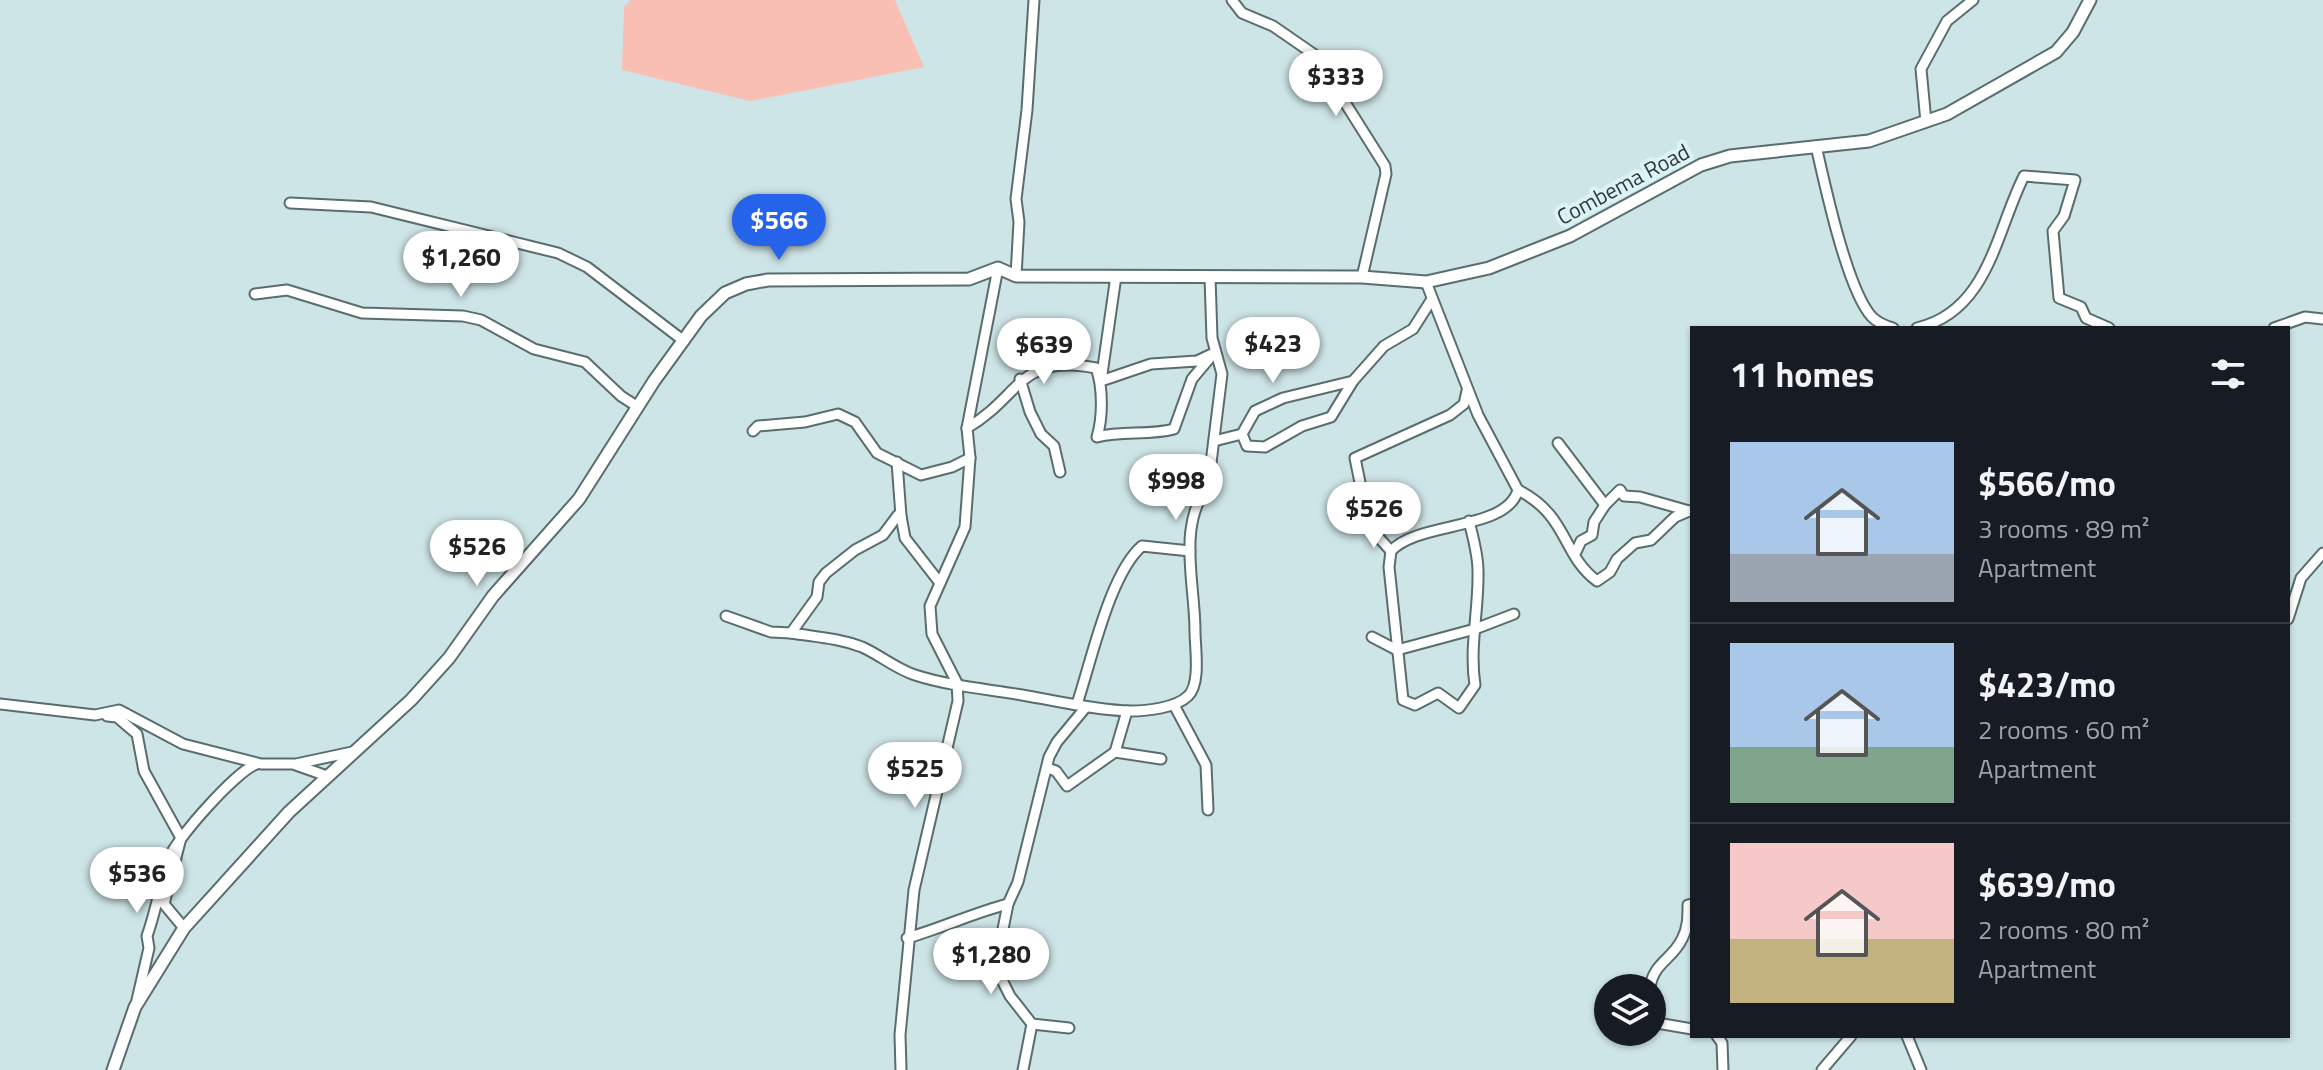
<!DOCTYPE html>
<html lang="en">
<head>
<meta charset="utf-8">
<style>
	:root { --surface:#171b24; --page:#20242c; --text:#f1f3f6; --muted:#9ea1a6; --line:#363941; --accent:#2563eb }
	body { margin:0; font-family:"Titillium Web",sans-serif; background:var(--page); color:var(--text); height:100vh; display:flex; flex-direction:column; font-size:30px; white-space:nowrap }
	* { box-sizing:border-box; margin:0 }
	p { font-size:26px; color:var(--muted) }
	.icon { flex:none; width:44px; height:44px; fill:none; stroke:currentColor; stroke-width:2; stroke-linecap:round; stroke-linejoin:round }
	.map { position:relative; flex:1; overflow:hidden }
	.side { position:absolute; left:1690px; top:326px; width:600px; height:712px; display:flex; flex-direction:column; background:var(--surface); border-radius:0px; box-shadow:0 2px 6px #0004 }
	.side>* { flex:none }
	.buttons { position:absolute; left:1594px; top:974px; display:grid; gap:16px }
	.buttons a { display:grid; place-items:center; width:72px; height:72px; border-radius:50%; background:var(--surface); box-shadow:0 2px 6px #0004; font-size:40px }
	.price { position:absolute; translate:-50% -68px; padding:0 18px; border-radius:28px; background:#fff; color:#222; font-size:26px; line-height:52px; filter:drop-shadow(0 2px 4px #0008) }
	.price::after { content:''; position:absolute; left:50%; top:48px; width:24px; height:18px; margin-left:-12px; background:inherit; clip-path:polygon(0 0,100% 0,50% 100%) }
	.price.current { background:var(--accent); color:#fff }
	ul { padding:0; list-style:none }
	li { display:flex; align-items:center; gap:24px; height:200px; padding:0 40px }
	li+li { border-top:2px solid var(--line) }
	li span { display:grid; place-items:center; flex:none; width:224px; height:160px; border-radius:0px; color:#555 }
	li>.icon { margin-inline-start:auto }
	span .icon { width:96px; height:96px; fill:#fffc; stroke-width:1 }
	li b { font-size:34px }
	h2 { display:flex; justify-content:space-between; align-items:center; height:96px; padding:0 40px; font-size:34px }
	.map>svg:first-child { display:block }
</style>
</head>
<body>
<div class="map">
<svg width="2323" height="1070" viewBox="0 0 2323 1070">
	<rect width="100%" height="100%" fill="#cee5e8"/>
	<polygon fill="#f9bfb4" points="631,0 895,0 924,67 750,101 622,70 624,7"/>
	<g fill="none" stroke-linecap="round" stroke-linejoin="round">
		<g stroke="#596d6f" stroke-width="13">
			<g id="minor">
				<polyline points="1232,0 1242,13 1273,26 1315,55 1385,166 1386,174 1362,277"/>
				<polyline points="1926,122 1921,69 1947,21 1973,0"/>
				<path d="M1816 146C1825 185 1847 290 1872 317 1877 322 1886 326 1893 328"/>
				<polyline points="290,203 371,207 558,253 587,267 684,341"/>
				<polyline points="1016,276 1019,222 1016,199 1027,110 1034,0"/>
				<path d="M1426 282 1478 415 1518 490C1507 531 1418 521 1391 551L1389 567 1403 700 1415 705 1438 693 1459 708 1475 685C1469 647 1479 610 1478 571 1478 554 1473 538 1469 521"/>
				<polyline points="255,294 287,290 362,313 463,316 481,320 534,349 585,362 621,396 638,407"/>
				<path d="M1917 328C1989 311 1996 231 2024 176L2075 180 2064 216 2053 231 2059 298 2081 307 2086 318 2109 328"/>
				<polyline points="2274,328 2305,317 2323,319"/>
				<polyline points="1020,379 1030,412 1041,434 1054,446 1060,472"/>
				<path d="M967 428C1022 396 1018 353 1096 368 1103 387 1103 417 1097 437 1123 430 1148 436 1174 429L1192 379 1214 353 1197 361 1151 364 1101 381 1116 276"/>
				<polyline points="753,431 758,426 805,422 838,414 855,422 877,453 921,475 952,467 970,458"/>
				<polyline points="1242,434 1247,446 1265,447 1302,426 1331,417 1353,381 1384,346 1413,329 1432,299"/>
				<polyline points="1214,441 1242,434 1255,411 1283,398 1353,381"/>
				<polyline points="1558,443 1605,505 1594,522 1592,535 1581,541 1575,554"/>
				<polyline points="897,462 901,516"/>
				<path d="M1518 490C1569 516 1561 554 1597 581L1610 572 1617 559 1635 543 1651 540 1675 517 1689 511"/>
				<polyline points="1605,505 1620,490 1624,496 1640,497 1689,511"/>
				<polyline points="1391,551 1369,527 1355,458 1450,415 1464,404 1467,391"/>
				<polyline points="726,616 771,632 791,633 817,597 819,582 826,573 855,550 883,535 898,515 901,516 905,538 940,583"/>
				<polyline points="2288,619 2301,578 2323,553"/>
				<path d="M791 633C816 637 838 638 862 647 880 655 896 669 915 675 949 686 987 689 1022 695 1058 701 1094 710 1130 711 1147 711 1176 708 1188 696 1201 684 1195 648 1195 631 1195 580 1175 522 1213 479L1210 471 1222 374 1212 338 1210 277"/>
				<polyline points="1372,637 1397,650 1475,629 1514,614"/>
				<polyline points="0,704 95,715 119,710 183,744 261,764 293,764 327,776"/>
				<path d="M1077 704C1091 662 1110 573 1142 546L1190 551"/>
				<polyline points="1174,705 1206,765 1208,810"/>
				<polyline points="107,716 117,717 137,734 144,771 181,838 164,904 184,928"/>
				<polyline points="1115,752 1161,759"/>
				<polyline points="296,764 352,752"/>
				<polyline points="1047,768 1056,771 1067,786 1115,752 1127,711"/>
				<path d="M907 938C942 928 973 913 1008 904"/>
				<path d="M1650 988C1653 963 1672 960 1682 939 1688 928 1688 917 1688 905L1692 904"/>
				<path d="M137 1000 149 948 147 936C156 911 160 884 169 858 176 839 238 769 257 764"/>
				<polyline points="1652,1017 1657,1023 1692,1029"/>
				<polyline points="1069,1028 1032,1024 1010,996 1001,978 997,959 1008,904 1018,882 1049,757 1057,742 1086,707"/>
				<polyline points="1717,1036 1722,1043 1723,1070"/>
				<polyline points="1907,1036 1921,1070"/>
				<polyline points="901,1070 900,1035 914,890 958,701 957,683 932,634 930,606 965,527 970,458 967,428 998,268"/>
				<polyline points="1023,1070 1032,1024"/>
				<polyline points="1822,1070 1851,1036"/>
			</g>
		</g>
		<g stroke="#596d6f" stroke-width="15">
			<polyline id="tertiary" points="113,1070 135,1007 184,928 289,812 411,700 449,658 493,596 579,499 654,381 701,316 725,293 746,284 768,280 969,279 998,268 1016,276 1362,277 1426,282 1489,268 1570,236 1701,165 1730,156 1869,141 1947,114 2056,52 2073,32 2090,0"/>
		</g>
		<use href="#minor" stroke="#fff" stroke-width="9"/>
		<use href="#tertiary" stroke="#fff" stroke-width="11"/>
	</g>
	<g text-anchor="middle" dominant-baseline="central" stroke-width="8" stroke-linejoin="round" paint-order="stroke">
		<g font-size="22" fill="#30393a" stroke="#dbf3f5">
			<text transform="translate(1623 184) rotate(-28)">Combema Road</text>
		</g>
	</g>
</svg>
<div class="buttons">
<a><svg class="icon" aria-label="layers" viewBox="0 0 24 24"><path d="M12 4l9 5-9 5-9-5zM3 14l9 5 9-5"/></svg></a>
</div>
<b class="price" style="left:1336px;top:118px">$333</b>
<b class="price current" style="left:779px;top:262px">$566</b>
<b class="price" style="left:461px;top:299px">$1,260</b>
<b class="price" style="left:1273px;top:385px">$423</b>
<b class="price" style="left:1044px;top:386px">$639</b>
<b class="price" style="left:1176px;top:522px">$998</b>
<b class="price" style="left:1374px;top:550px">$526</b>
<b class="price" style="left:477px;top:588px">$526</b>
<b class="price" style="left:915px;top:810px">$525</b>
<b class="price" style="left:137px;top:915px">$536</b>
<b class="price" style="left:991px;top:996px">$1,280</b>
<section class="side">
<h2>11 homes<svg class="icon" aria-label="filters" viewBox="0 0 24 24"><path d="M4 7h16M4 17h16"/><circle cx="9" cy="7" r="2"/><circle cx="15" cy="17" r="2"/></svg></h2>
<ul>
<li><span style="background:linear-gradient(#a9c7e8 70%,#9aa5b1 0)"><svg class="icon" aria-label="home" viewBox="0 0 24 24"><path d="M3 11l9-7 9 7M6 9v11h12V9"/></svg></span><div><b>$566/mo</b><p>3 rooms · 89 m²</p><p>Apartment</p></div></li>
<li><span style="background:linear-gradient(#a9c7e8 65%,#7fa58c 0)"><svg class="icon" aria-label="home" viewBox="0 0 24 24"><path d="M3 11l9-7 9 7M6 9v11h12V9"/></svg></span><div><b>$423/mo</b><p>2 rooms · 60 m²</p><p>Apartment</p></div></li>
<li><span style="background:linear-gradient(#f6c9c9 60%,#c2b280 0)"><svg class="icon" aria-label="home" viewBox="0 0 24 24"><path d="M3 11l9-7 9 7M6 9v11h12V9"/></svg></span><div><b>$639/mo</b><p>2 rooms · 80 m²</p><p>Apartment</p></div></li>
</ul>
</section>
</div>
</body>
</html>
